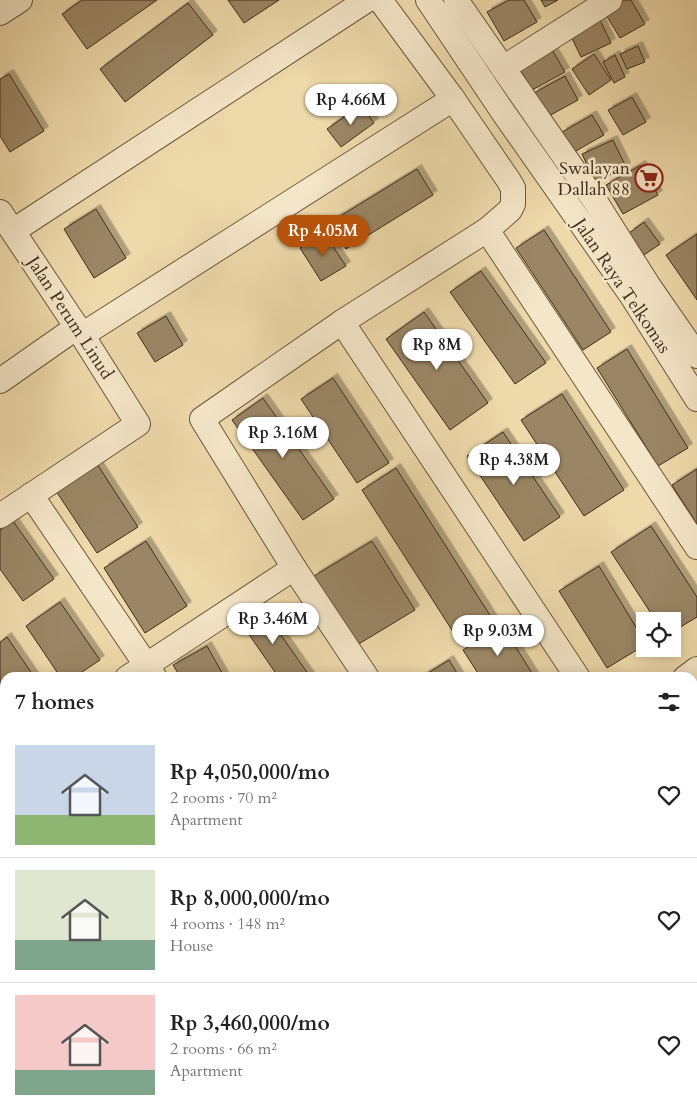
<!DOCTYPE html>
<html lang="en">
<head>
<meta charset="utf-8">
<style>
	:root { --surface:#fff; --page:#f2f2f2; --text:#222; --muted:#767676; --line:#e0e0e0; --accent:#b45309 }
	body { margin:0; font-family:Cardo,serif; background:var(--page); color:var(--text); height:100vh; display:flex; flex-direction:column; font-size:19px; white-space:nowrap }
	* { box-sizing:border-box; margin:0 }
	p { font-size:16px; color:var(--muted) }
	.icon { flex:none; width:28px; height:28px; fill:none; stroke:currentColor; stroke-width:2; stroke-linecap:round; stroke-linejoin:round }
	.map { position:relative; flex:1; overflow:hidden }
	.sheet { position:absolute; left:0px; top:672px; width:698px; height:446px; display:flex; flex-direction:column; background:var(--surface); border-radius:15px 15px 0 0; box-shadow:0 2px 12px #0003 }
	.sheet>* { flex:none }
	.fabs { position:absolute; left:636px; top:612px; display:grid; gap:10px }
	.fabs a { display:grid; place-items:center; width:45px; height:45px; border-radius:0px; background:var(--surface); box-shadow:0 2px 12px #0003; font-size:25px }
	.price { position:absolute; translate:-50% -42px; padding:0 11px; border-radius:18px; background:#fff; color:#222; font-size:16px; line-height:32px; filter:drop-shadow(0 1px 2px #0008) }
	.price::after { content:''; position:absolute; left:50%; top:30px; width:15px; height:11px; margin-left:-8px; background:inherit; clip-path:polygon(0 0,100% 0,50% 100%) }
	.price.active { background:var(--accent); color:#fff }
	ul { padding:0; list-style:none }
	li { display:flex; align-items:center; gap:15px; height:125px; padding:0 15px }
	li+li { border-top:1px solid var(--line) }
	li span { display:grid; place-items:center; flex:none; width:140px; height:100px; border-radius:0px; color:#555 }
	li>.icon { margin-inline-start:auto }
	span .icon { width:60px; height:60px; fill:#fffc; stroke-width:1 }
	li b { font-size:21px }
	h2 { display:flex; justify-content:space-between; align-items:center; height:60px; padding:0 15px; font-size:21px }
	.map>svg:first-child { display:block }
</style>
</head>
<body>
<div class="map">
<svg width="697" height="1118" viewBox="0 0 697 1118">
	<defs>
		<filter id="shadow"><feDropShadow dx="4.5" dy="-4.5" stdDeviation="0" flood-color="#0004"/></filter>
	</defs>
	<rect width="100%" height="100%" fill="#eed9aa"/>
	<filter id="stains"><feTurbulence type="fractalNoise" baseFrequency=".004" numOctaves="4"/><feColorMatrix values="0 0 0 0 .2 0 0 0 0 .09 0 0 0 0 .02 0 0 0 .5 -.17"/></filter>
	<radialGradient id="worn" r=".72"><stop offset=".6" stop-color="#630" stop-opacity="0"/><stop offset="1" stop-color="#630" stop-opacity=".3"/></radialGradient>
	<polygon fill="#d0bc92" stroke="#877456" points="320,1114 361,1114 359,1118 325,1118 318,1115"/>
	<g fill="#9a8665" stroke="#3e2c1a" filter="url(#shadow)">
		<polygon points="82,0 157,0 87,49 62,14"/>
		<polygon points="228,0 279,0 244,23"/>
		<polygon points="509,0 524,0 537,22 504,41 487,12"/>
		<polygon points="541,0 558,0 545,7"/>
		<polygon points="621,0 631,0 645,24 620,38 603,10"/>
		<polygon points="188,3 213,35 125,102 100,69"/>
		<polygon points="598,16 611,43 581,57 568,30"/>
		<polygon points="550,46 565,72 532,90 517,64"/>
		<polygon points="638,46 645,62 627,69 620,54"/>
		<polygon points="594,54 611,80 589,95 572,69"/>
		<polygon points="615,55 625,77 614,83 603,62"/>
		<polygon points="9,74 44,131 10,152 0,136 0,79"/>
		<polygon points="565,76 578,100 547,117 534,93"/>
		<polygon points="632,97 646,122 623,135 608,110"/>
		<polygon points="361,105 374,123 341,147 327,129"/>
		<polygon points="592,115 604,135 574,152 562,132"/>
		<polygon points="613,140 626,167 595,182 582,154"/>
		<polygon points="641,165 658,195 623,214 606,185"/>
		<polygon points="417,169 433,195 346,249 329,223"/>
		<polygon points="96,209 126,258 94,278 64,229"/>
		<polygon points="644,222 660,244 644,255 629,233"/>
		<polygon points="544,230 611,332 583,350 516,248"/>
		<polygon points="324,233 346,266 321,281 300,248"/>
		<polygon points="697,234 697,300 666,255"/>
		<polygon points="481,271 546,363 515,384 450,292"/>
		<polygon points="424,312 488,403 450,430 386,339"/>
		<polygon points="166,316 183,345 155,362 137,333"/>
		<polygon points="627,349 688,448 658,466 597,368"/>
		<polygon points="333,378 389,463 357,483 301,399"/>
		<polygon points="562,394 624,490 584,516 521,420"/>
		<polygon points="263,398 334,499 303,520 232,420"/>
		<polygon points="503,432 560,517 524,541 467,456"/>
		<polygon points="97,464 138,527 97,553 56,491"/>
		<polygon points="396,468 493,620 459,641 362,490"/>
		<polygon points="697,469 697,524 672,485"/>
		<polygon points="13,521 54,579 23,601 0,569 0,530"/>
		<polygon points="651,526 697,597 697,617 672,632 672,621 656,621 611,552"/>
		<polygon points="146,541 187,606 145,633 104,568"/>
		<polygon points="372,541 415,610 357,645 314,576"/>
		<polygon points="599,566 645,642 645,645 607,668 559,591"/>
		<polygon points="60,602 100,660 73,678 61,678 26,626"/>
		<polygon points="260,605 311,678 279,678 239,620"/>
		<polygon points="502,625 535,678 481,678 463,650"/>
		<polygon points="7,637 35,678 5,678 5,725 1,728 0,726 0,642"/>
		<polygon points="207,646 225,678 181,678 173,665"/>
		<polygon points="449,660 460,678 420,678"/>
		<polygon points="697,680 697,722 692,715 692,683"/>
		<polygon points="693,772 697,778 697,830 692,823"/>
		<polygon points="0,799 5,806 5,872 0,865"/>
		<polygon points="692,824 697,831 697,843 692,846"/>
		<polygon points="692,919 697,924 697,954 692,957"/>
		<polygon points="697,956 697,990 692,993 692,959"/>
		<polygon points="5,971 5,1011 0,1003 0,974"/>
		<polygon points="697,990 697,1012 692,1005 692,994"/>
		<polygon points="692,1009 697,1015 697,1027 692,1030"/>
		<polygon points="697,1029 697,1066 692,1069 692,1032"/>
		<polygon points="697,1067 697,1082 692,1076 692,1070"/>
		<polygon points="150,1114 169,1114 162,1118 153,1118"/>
		<polygon points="181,1114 220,1114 214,1118 174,1118"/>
		<polygon points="232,1114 261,1114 264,1118 235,1118"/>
		<polygon points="263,1114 287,1114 280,1118 266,1118"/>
		<polygon points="370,1114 400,1114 406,1116 405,1118 368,1118"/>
		<polygon points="436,1114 485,1114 484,1118 442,1118 436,1116"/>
		<polygon points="487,1114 490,1114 501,1118 485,1118"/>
		<polygon points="578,1114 617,1114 620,1118 572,1118"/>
		<polygon points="631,1114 678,1114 681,1118 624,1118"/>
	</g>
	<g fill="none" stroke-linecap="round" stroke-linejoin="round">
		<g stroke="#6a573e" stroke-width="26">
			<g id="minor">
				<polyline points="428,0 503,112 632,296 697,399"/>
				<polyline points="456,0 595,201 648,285 697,356"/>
				<polyline points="0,13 20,0"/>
				<polyline points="503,68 610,0"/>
				<polyline points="0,212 82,335 138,424 0,516"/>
				<polyline points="487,230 697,547"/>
				<polyline points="13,231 367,0"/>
				<polyline points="342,322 578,678"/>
				<polyline points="82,335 453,99"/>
				<polyline points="0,381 77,327"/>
				<polyline points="31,495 155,678"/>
				<polyline points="127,678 294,568"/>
				<polyline points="367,678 294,568 202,419 342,322 487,230 510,210 513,204 513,188 509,181 453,99 380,0"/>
				<polyline points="685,678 697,669"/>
				<polyline points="692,734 697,741"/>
				<polyline points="0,757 5,765"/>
				<polyline points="692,859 697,856"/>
				<polyline points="692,896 697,902"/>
				<polyline points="0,1040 5,1048"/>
				<polyline points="692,1112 697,1118"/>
				<polyline points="541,1114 544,1118"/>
				<polyline points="7,1118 14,1114"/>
				<polyline points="70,1118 76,1114"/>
				<polyline points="302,1118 307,1114"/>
				<polyline points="425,1118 426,1114"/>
			</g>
		</g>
		<use href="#minor" stroke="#f4e6c8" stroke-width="24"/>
	</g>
	<defs>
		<g id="supermarket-ring" transform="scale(1.4375)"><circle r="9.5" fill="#f4e6c8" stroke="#8f2418" stroke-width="1.5"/><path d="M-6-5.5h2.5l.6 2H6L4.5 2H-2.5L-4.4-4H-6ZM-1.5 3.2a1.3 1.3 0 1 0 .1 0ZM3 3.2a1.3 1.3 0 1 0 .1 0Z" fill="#8f2418"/></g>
	</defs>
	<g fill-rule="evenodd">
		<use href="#supermarket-ring" x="649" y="178"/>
	</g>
	<g text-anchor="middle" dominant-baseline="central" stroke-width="5" stroke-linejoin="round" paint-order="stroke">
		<g font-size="18" fill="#3e2c1a" stroke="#f4e6c8" text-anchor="end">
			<text x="630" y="168">Swalayan<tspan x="630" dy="21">Dallah 88</tspan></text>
		</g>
		<g font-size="18" fill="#3e2c1a" stroke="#f4e6c8">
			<text transform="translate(622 286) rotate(56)">Jalan Raya Telkomas</text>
			<text transform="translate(70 318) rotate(57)">Jalan Perum Linud</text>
		</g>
	</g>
	<rect width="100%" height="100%" filter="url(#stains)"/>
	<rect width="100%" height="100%" fill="url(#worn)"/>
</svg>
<div class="fabs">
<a><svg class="icon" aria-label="locate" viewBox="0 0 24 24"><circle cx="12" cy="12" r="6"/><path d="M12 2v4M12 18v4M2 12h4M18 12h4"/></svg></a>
</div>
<b class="price" style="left:351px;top:126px">Rp 4.66M</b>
<b class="price active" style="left:323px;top:257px">Rp 4.05M</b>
<b class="price" style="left:437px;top:371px">Rp 8M</b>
<b class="price" style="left:283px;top:459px">Rp 3.16M</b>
<b class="price" style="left:514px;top:486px">Rp 4.38M</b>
<b class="price" style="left:273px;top:645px">Rp 3.46M</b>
<b class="price" style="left:498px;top:657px">Rp 9.03M</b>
<section class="sheet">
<h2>7 homes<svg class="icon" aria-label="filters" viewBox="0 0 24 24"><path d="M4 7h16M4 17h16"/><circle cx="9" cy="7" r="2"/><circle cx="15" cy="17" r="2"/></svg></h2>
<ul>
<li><span style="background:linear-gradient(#c9d6e8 70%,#8fb573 0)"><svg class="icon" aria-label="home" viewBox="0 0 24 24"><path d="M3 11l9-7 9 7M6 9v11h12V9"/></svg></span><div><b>Rp 4,050,000/mo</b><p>2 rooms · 70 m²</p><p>Apartment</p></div><svg class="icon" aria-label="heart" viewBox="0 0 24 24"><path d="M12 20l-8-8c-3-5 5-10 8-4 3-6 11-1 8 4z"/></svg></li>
<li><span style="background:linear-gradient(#dfe7d0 70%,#7fa58c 0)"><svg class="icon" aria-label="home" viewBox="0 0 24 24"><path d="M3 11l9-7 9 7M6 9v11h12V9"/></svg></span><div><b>Rp 8,000,000/mo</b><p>4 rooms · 148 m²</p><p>House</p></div><svg class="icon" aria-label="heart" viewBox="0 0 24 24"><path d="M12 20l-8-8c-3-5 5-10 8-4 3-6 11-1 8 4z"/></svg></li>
<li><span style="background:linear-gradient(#f6c9c9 75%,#7fa58c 0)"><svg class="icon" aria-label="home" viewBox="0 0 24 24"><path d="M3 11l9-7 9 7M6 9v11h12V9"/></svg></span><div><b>Rp 3,460,000/mo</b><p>2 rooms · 66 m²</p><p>Apartment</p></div><svg class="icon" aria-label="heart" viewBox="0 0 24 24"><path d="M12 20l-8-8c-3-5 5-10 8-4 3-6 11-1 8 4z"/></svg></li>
</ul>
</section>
</div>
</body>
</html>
